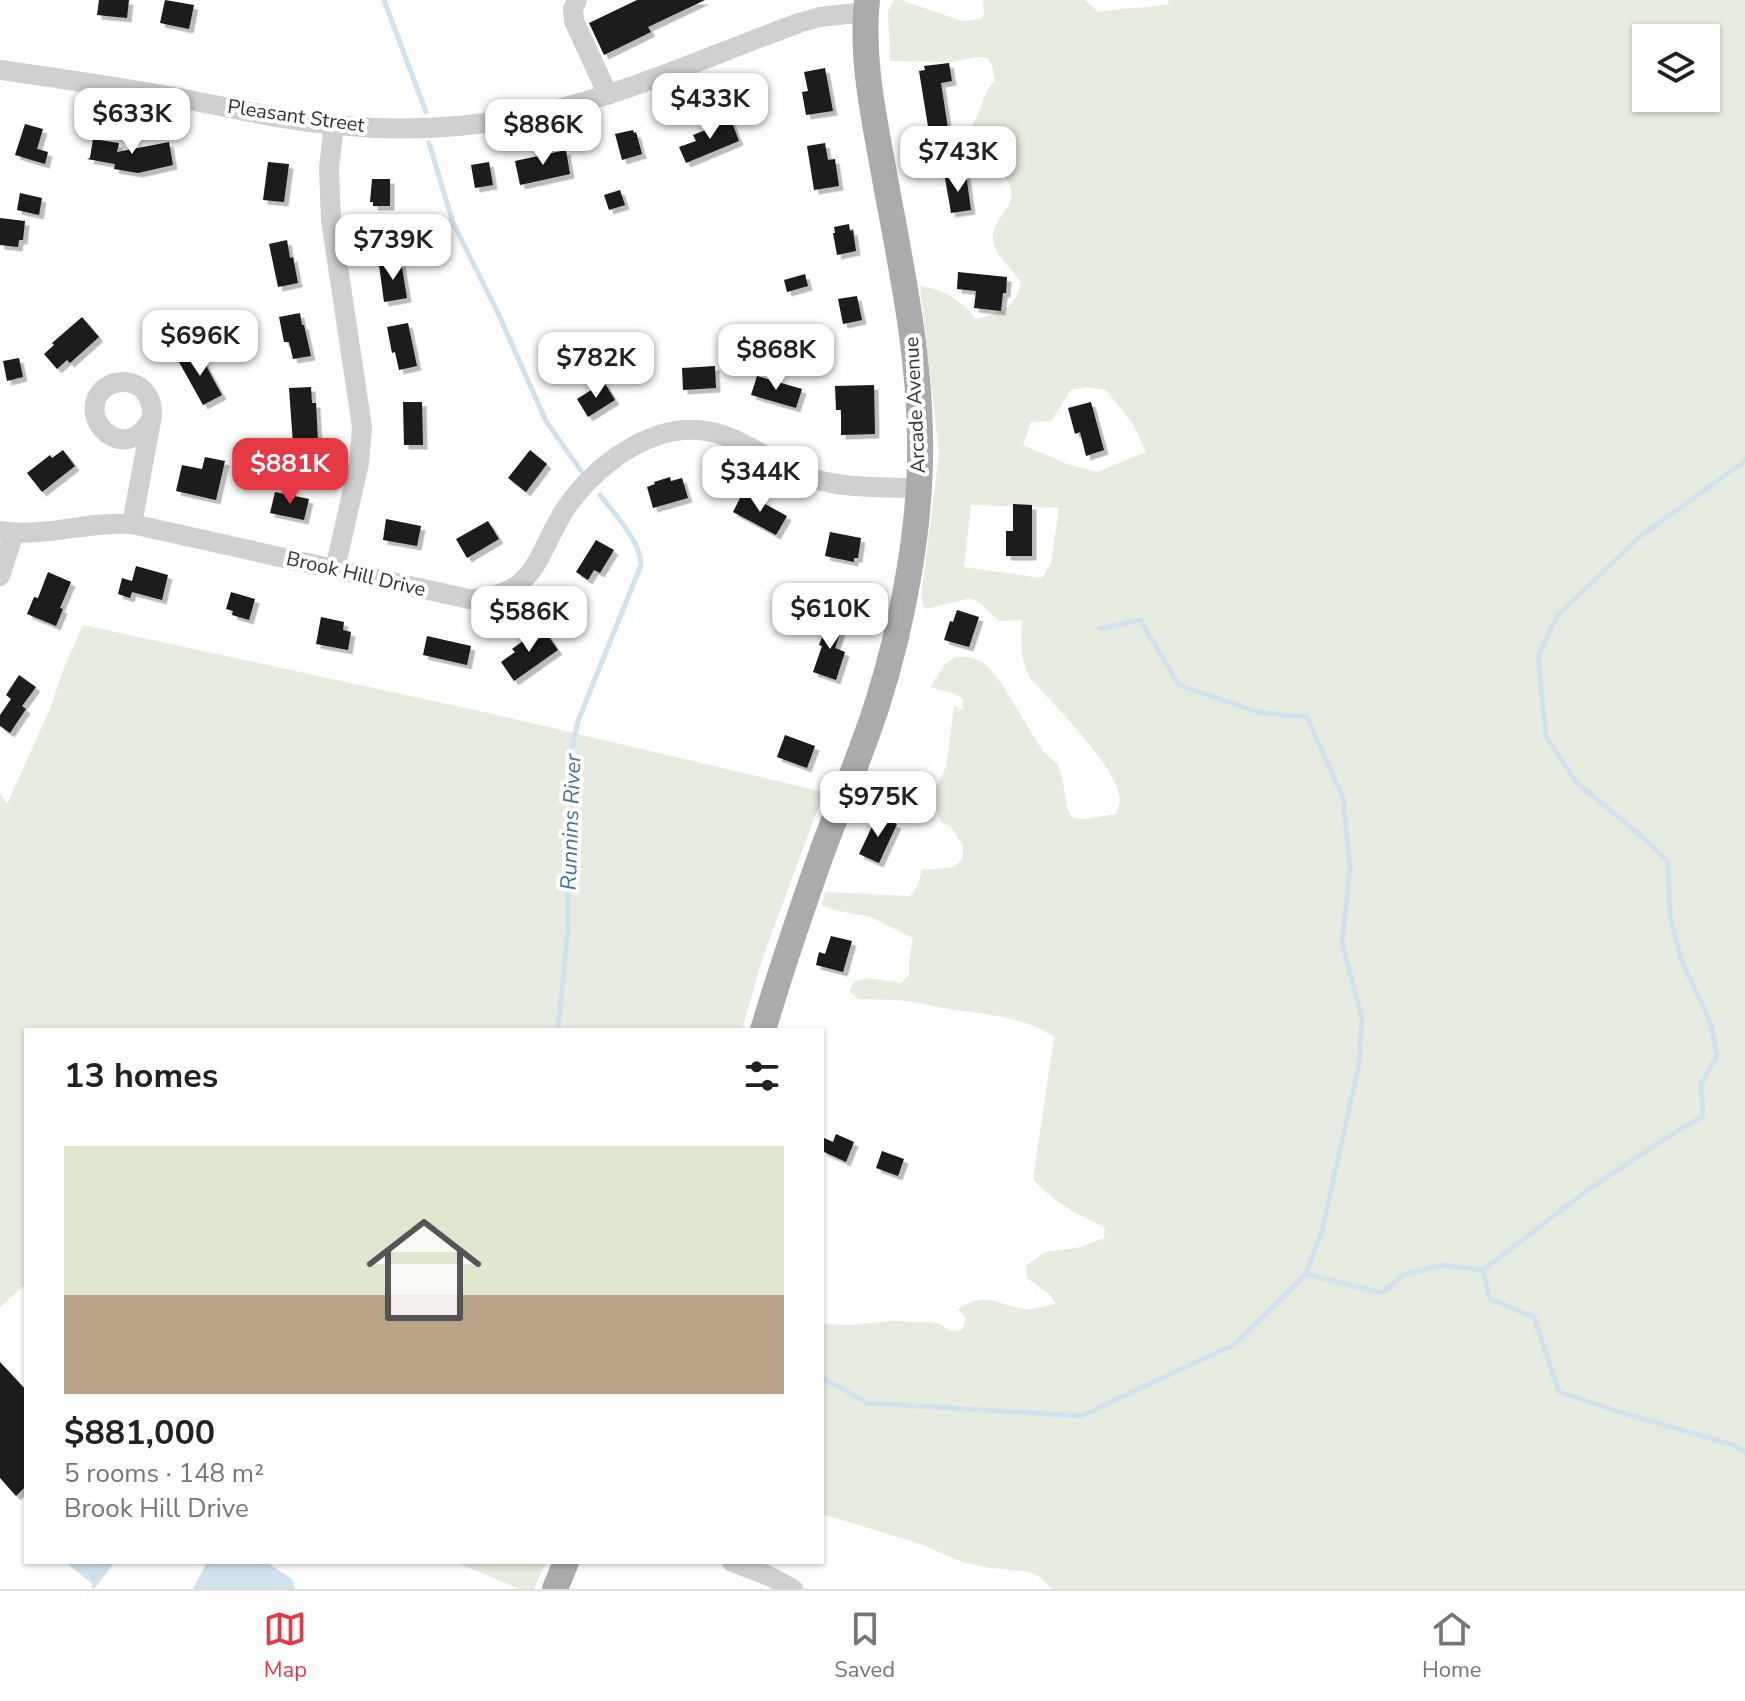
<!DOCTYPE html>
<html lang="en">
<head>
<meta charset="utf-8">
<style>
	:root { --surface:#fff; --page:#f6f6f6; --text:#222; --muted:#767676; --line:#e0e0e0; --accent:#e63946 }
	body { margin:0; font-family:"Nunito Sans",sans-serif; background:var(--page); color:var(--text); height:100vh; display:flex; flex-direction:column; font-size:30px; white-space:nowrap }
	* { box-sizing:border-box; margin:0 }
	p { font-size:26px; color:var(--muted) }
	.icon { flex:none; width:44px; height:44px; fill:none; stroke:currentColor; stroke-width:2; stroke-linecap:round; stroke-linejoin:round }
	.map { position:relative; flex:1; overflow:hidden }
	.side { position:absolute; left:24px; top:1028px; width:800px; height:536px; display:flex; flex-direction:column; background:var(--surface); border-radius:0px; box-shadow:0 2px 6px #0004 }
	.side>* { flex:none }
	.tools { position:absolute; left:1632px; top:24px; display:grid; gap:16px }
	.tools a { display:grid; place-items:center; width:88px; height:88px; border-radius:0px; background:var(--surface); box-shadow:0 2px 6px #0004; font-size:40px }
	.price { position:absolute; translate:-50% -68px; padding:0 18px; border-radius:16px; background:#fff; color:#222; font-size:26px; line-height:52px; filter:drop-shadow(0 2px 4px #0008) }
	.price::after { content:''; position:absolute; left:50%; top:48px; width:24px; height:18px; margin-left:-12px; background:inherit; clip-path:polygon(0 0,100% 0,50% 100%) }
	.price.on { background:var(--accent); color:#fff }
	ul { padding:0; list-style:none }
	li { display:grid; align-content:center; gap:16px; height:424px; padding:0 40px }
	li+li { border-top:2px solid var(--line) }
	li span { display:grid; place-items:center; height:248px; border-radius:0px; color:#555 }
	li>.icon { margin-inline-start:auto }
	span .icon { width:144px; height:144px; fill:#fffc; stroke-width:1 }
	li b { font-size:34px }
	h2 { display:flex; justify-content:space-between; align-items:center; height:96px; padding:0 40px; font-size:34px }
	.tabs { display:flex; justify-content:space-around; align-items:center; height:112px; border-top:2px solid var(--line); background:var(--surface); font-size:22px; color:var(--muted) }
	.tabs a { display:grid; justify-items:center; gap:4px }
	.tabs .on { color:var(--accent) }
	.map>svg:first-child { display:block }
</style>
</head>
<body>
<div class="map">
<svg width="1745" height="1589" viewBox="0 0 1745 1589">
	<defs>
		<filter id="shadow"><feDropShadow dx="4.5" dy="4.5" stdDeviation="0" flood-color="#0004"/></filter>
	</defs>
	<rect width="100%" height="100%" fill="#fff"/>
	<g fill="#e6ecdf" fill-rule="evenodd">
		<path d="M894 0H901L962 21 980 19 984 14 983 0H1085L1098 12C1122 8 1145 8 1169 4L1168 0H1745V1589H1052L1040 1577 1030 1572 990 1568 962 1562 918 1543 822 1514V1324L850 1325 892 1321 929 1322 940 1324 951 1331 962 1330 966 1319 958 1309C987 1291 995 1304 1023 1309 1033 1310 1045 1306 1056 1304L1049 1294 1027 1278 1026 1266 1045 1252 1081 1247 1104 1238 1105 1228C1078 1215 1053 1202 1033 1179L1054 1037C1024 1015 975 1014 939 1007 931 1006 923 1003 914 1002 896 999 876 1000 858 999L849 991 855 981 867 978 901 983 909 975V963L913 938 871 917 834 910 822 905 825 892 910 896 917 887 922 870 954 867 963 858V846L951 827 941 822 936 810 934 799 936 787 946 767 954 706 963 710V699L953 693 930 687 946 663 956 657H969L981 661 990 669 1003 686 1042 750 1058 765 1062 776 1067 808 1073 818 1085 819 1116 814C1116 813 1120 803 1120 802 1121 770 1051 702 1030 678 1020 659 1021 641 1022 620L999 621 981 604 971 598 925 609 921 597 939 454 920 286C943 289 962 300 976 319 1000 312 1015 310 1021 282 1012 269 995 256 993 240 990 215 1027 205 1004 176 996 166 987 164 975 165 956 142 971 132 980 110 984 98 986 90 995 81L993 69 988 58 976 57 952 62 890 61 888 11ZM1646 38H1706V98H1646ZM1087 387 1106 390 1133 424 1146 452 1097 472 1067 464 1023 445 1031 422 1051 421 1071 390ZM971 505 1059 508 1051 563 1042 578 964 567Z"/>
		<polygon points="83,625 493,714 824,792 763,957 742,1030 26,1030 26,1284 0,1307 0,793 7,804 50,709 63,670"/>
		<polygon points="455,1562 546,1562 534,1589 520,1589"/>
	</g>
	<g fill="#cfe2ee">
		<polygon points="65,1562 114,1562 114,1563 94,1589 91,1587 93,1584"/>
		<polygon points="207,1562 266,1562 292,1579 295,1589 193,1589"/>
	</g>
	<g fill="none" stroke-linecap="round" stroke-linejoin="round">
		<g stroke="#cfe2ee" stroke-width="5">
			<polyline points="384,0 426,112"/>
			<polyline points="429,143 453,223 498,313 546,421 581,471"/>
			<path d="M558 1030 568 929 571 753 578 721 641 565C642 543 613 512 600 495"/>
			<polyline points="1483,1270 1490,1299 1534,1317 1559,1392 1619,1412 1730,1444 1745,1451"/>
			<polyline points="1306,1274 1382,1293 1403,1275 1442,1265 1483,1270 1589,1189 1655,1145 1703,1116 1701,1085 1717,1055 1710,1021 1682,962 1670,916 1668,862 1646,840 1576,782 1546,736 1538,656 1557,616 1638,538 1745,461"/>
			<polyline points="822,1378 868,1403 1081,1416 1235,1344 1306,1274 1322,1231 1359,1064 1362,1018 1342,943 1350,867 1343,798 1307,717 1258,712 1179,685 1140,620 1100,629"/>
		</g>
	</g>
	<g fill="#1a1a1a" filter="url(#shadow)">
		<polygon points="99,0 129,0 127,18 97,15"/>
		<polygon points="165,0 194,5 189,29 160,23"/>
		<polygon points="637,0 705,0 648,27 651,32 604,55 589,23"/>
		<polygon points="949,63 952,81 941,83 951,148 932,151 919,71 925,70 924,66"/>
		<polygon points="825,68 833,111 806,115 802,92 808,91 804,72"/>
		<polygon points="731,120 739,141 686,163 679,147 696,141 693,135"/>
		<polygon points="25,124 43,129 37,149 48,152 45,164 15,155"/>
		<polygon points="633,130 634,133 636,132 642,154 622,160 615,134"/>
		<polygon points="93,139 119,143 117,152 169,142 173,165 138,173 114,169 115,164 87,159 90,158"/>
		<polygon points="825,143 828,160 835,159 839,186 814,190 807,146"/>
		<polygon points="566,150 570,174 520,185 515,161"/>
		<polygon points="268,162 289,164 284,202 263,200"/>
		<polygon points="489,162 493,185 475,188 471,165"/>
		<polygon points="966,174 971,210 951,213 945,178"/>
		<polygon points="372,179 390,179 390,206 373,206 373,202 370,202"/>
		<polygon points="620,190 625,205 609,210 604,195"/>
		<polygon points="20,193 42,198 39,215 17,210"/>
		<polygon points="0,218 25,221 23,240 19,240 18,247 0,245"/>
		<polygon points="849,224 850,231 853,230 856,251 837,255 833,233 835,233 834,227"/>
		<polygon points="287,240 290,258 293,257 298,283 278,287 269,244"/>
		<polygon points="401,262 407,298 384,302 379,265"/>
		<polygon points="958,272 1007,277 1006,293 1003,293 1001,311 974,308 976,291 957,289"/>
		<polygon points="805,274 808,286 787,292 784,280"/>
		<polygon points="857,296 862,320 843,324 838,299"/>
		<polygon points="300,313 302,325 304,325 311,356 293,359 289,342 284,342 279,317"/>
		<polygon points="82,317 99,337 70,363 67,360 57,369 44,354 54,345 52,343"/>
		<polygon points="408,323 417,366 399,370 395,352 392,353 387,327"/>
		<polygon points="198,351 222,395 203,405 179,362"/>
		<polygon points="19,358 23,377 7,381 3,361"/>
		<polygon points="715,366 716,388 683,390 682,368"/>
		<polygon points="757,376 802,389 796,408 751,395"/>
		<polygon points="604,382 615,400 588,417 577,399"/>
		<polygon points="874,385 875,434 841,435 841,410 836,410 835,386"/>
		<polygon points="311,387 312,403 316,403 318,442 293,444 289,388"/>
		<polygon points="403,402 422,402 423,445 404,445"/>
		<polygon points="1091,402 1104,450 1086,456 1080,432 1075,434 1068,408"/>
		<polygon points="63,450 75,466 42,492 27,473 50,455 52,458"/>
		<polygon points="530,450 547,464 526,492 508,478"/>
		<polygon points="205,457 225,461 216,500 176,491 182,465 202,469"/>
		<polygon points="670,477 671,481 682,478 688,498 653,508 647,487 655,484 654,482"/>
		<polygon points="275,492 309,499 304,520 270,513"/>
		<polygon points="743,492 787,516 776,535 733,512"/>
		<polygon points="1013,504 1032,505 1032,556 1006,556 1006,531 1013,531"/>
		<polygon points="386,519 421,526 417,546 383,540"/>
		<polygon points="488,521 499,539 467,558 456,539"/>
		<polygon points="830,532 861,538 858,558 854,558 854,562 825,556"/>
		<polygon points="596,540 614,550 600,573 594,570 588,580 576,572"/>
		<polygon points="136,566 168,575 162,600 132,592 130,598 118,594 122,578 132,581"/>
		<polygon points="48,572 71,582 60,608 63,609 56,626 27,614 34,597 38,598"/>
		<polygon points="231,592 255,599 249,620 232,615 233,611 226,609"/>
		<polygon points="957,610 979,617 969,647 944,640 950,621 953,622"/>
		<polygon points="321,617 344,622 343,630 351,632 348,650 316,644"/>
		<polygon points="830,617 844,622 835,648 845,652 836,680 813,672 822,646 819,645"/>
		<polygon points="542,627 558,650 514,681 501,662 515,652 512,649"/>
		<polygon points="427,636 471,646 467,665 423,655"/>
		<polygon points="19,675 36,687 22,706 26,709 10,733 0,726 0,715 11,699 6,695"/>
		<polygon points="785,735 815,746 807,768 777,757"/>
		<polygon points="877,816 897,824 879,863 859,854"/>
		<polygon points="831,936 852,941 843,972 816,965 819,952 825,954"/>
		<polygon points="836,1134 854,1142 846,1162 822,1151 822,1137 833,1142"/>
		<polygon points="882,1151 904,1159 898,1176 876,1168"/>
		<polygon points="0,1362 26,1390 26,1486 16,1496 0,1478"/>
	</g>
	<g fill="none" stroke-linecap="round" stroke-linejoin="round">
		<g stroke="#d0d0d0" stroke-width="20">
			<polyline points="577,0 573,9 574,21 608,95"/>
			<path d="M0 70C56 78 112 86 168 96 224 106 279 120 336 125 403 132 475 128 541 113 630 93 713 54 799 23L820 17 866 12"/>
			<polyline points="334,125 329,168 331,220 362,427 359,463 335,569"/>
			<path d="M132 524 152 416C154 368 89 374 95 414 97 423 101 429 108 434 127 447 145 434 152 416"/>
			<path d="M0 531C45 538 87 521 132 524L469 599C536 596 535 558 564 511 588 474 631 439 675 431 732 422 762 462 811 478 845 489 883 487 919 488"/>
			<polyline points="0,576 14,533"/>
			<polyline points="732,1562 769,1576 793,1589"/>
		</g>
		<g stroke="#ababab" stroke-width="26">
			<path d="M763 1030C781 970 801 911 822 852 840 803 861 755 877 705 903 624 922 522 920 437 919 346 899 257 883 168 873 112 861 57 867 0"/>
			<polyline points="555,1589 566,1562"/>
		</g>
	</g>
	<g text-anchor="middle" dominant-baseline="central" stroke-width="8" stroke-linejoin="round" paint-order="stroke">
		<g font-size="20" fill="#333" stroke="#fff">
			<text transform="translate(296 116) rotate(8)">Pleasant Street</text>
			<text transform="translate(915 405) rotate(-93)">Arcade Avenue</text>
			<text transform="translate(356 574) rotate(13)">Brook Hill Drive</text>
		</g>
		<g font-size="22" font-style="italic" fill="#3f7597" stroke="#fff">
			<text transform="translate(571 822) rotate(-88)">Runnins River</text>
		</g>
	</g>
</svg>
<div class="tools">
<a><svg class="icon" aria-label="layers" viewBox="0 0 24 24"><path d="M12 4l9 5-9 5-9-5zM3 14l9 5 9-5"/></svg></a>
</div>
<b class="price" style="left:710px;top:141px">$433K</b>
<b class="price" style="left:132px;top:156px">$633K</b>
<b class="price" style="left:543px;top:167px">$886K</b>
<b class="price" style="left:958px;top:194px">$743K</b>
<b class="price" style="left:393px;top:282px">$739K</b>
<b class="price" style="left:200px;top:378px">$696K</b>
<b class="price" style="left:776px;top:392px">$868K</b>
<b class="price" style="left:596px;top:400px">$782K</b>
<b class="price on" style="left:290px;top:506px">$881K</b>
<b class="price" style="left:760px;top:514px">$344K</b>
<b class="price" style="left:830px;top:651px">$610K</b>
<b class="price" style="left:529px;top:654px">$586K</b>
<b class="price" style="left:878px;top:839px">$975K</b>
<section class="side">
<h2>13 homes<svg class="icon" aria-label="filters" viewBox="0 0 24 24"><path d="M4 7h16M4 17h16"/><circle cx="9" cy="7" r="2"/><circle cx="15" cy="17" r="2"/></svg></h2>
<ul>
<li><span style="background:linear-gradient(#dfe7d0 60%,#b9a48a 0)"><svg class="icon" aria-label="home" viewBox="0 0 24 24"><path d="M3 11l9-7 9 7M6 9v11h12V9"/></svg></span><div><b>$881,000</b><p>5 rooms · 148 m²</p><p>Brook Hill Drive</p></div></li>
</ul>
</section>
</div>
<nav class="tabs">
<a class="on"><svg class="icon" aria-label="map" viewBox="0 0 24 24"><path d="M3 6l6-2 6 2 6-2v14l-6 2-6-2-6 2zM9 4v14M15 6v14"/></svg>Map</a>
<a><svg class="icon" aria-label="saved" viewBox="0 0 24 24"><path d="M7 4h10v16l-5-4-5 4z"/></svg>Saved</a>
<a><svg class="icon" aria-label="home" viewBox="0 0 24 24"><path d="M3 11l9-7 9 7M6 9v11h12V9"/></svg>Home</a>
</nav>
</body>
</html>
